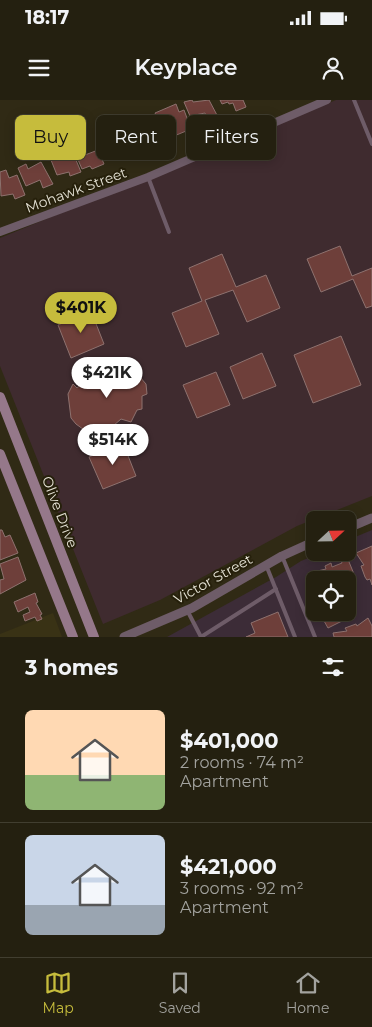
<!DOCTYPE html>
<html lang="en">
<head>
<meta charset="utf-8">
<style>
	:root { --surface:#242010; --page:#2c2819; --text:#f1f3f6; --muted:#a3a39f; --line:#413e30; --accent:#c6bc3c }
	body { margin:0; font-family:Montserrat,sans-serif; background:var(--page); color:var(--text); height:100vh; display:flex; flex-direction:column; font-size:19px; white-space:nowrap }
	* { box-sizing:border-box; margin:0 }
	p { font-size:16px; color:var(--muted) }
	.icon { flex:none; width:28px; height:28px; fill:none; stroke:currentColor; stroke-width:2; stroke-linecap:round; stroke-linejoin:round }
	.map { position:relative; height:537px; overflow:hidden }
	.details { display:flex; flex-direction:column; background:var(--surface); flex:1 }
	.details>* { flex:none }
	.hud { position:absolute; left:15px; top:15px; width:342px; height:45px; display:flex; gap:10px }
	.needle { width:32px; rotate:68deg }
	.buttons { position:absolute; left:306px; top:411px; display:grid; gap:10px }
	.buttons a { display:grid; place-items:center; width:50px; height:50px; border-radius:8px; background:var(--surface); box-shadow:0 2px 12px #0003,0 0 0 1px var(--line); font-size:25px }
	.price { position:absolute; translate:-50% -42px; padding:0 11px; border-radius:18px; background:#fff; color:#222; font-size:16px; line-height:32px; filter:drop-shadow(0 1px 2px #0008) }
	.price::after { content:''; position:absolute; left:50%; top:30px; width:15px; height:11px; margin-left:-8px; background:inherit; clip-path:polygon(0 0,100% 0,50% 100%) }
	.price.on { background:var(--accent); color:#111 }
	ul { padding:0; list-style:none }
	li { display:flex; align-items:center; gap:15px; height:125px; padding:0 25px }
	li+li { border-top:1px solid var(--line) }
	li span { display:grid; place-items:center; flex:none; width:140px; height:100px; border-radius:8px; color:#555 }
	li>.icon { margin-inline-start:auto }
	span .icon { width:60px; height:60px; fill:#fffc; stroke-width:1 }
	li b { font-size:21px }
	h2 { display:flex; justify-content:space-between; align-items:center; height:60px; padding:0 25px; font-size:21px }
	.tag { padding:0 18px; border-radius:8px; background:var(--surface); box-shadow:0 2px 12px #0003,0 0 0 1px var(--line); font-size:18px; line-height:45px }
	.tag.on { background:var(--accent); color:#111 }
	.status { display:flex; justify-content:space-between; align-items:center; height:35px; padding:0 25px; background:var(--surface); direction:ltr }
	.status svg { height:14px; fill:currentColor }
	header { display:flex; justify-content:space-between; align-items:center; height:65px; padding:0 25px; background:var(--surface); font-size:22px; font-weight:600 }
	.menu { display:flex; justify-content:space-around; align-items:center; height:70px; border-top:1px solid var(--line); background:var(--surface); font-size:14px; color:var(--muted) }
	.menu a { display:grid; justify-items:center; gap:2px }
	.menu .on { color:var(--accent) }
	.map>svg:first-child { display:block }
</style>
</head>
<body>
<div class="status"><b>18:17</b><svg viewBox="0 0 49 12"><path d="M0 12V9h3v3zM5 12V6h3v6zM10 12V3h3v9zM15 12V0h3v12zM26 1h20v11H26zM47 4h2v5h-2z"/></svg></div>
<header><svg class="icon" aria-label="menu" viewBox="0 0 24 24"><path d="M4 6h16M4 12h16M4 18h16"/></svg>Keyplace<svg class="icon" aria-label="person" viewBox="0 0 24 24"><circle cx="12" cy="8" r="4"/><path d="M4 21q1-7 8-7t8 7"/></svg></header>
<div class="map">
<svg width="372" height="537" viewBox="0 0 372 537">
	<rect width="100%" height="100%" fill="#302a15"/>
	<path fill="#3c2c37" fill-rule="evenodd" d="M372 430V537H167L276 477 301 461 321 453 348 452V440ZM315 480H348V512H315Z"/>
	<polygon fill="#393215" points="53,513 62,537 0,537 0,534"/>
	<polygon fill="#3f2b2f" points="336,0 372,0 372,396 297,426 160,500 103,524 0,266 0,138"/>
	<g fill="#6e3f3a" stroke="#8e726f">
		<polygon points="192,0 193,2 209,0 218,17 208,21 205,13 190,16 184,2"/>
		<polygon points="220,0 243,0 246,7 236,11 233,3 229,4 228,2 222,4"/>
		<polygon points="176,4 179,12 184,10 191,29 174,36 172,32 164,33 155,13"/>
		<polygon points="117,17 119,21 115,22 117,28 121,26 122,30 107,36 106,32 109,30 108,26 104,27 102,23"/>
		<polygon points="143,17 153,22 154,25 152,26 161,42 151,46 148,39 136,44 128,24"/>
		<polygon points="126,31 135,52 124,57 121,48 108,54 102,41"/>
		<polygon points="63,49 65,56 73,53 81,72 70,76 69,72 57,75 49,55"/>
		<polygon points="98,50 104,64 92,69 90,66 82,69 76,55 83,51 85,55"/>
		<polygon points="41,62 53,84 43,88 40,80 26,86 18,68 26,64 28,69"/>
		<polygon points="6,70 9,78 17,75 25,95 15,99 13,94 1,96 0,72"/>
		<polygon points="340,146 352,176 372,168 372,206 366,208 353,179 321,192 307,159"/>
		<polygon points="222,154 236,187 266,175 280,208 247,222 233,190 205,200 219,234 186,247 172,213 202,201 189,168"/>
		<polygon points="91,211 104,244 71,258 58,225"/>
		<polygon points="341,236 361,285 313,303 294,255"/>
		<polygon points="262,253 276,286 243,299 230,267"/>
		<polygon points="108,263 122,269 125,266 136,279 139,276 146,284 147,294 142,296 142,309 137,310 131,322 121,319 113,326 93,330 94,333 87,332 76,324 71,318 68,294 73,284 77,288 85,281 106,275"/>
		<polygon points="216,272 230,305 197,318 183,285"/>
		<polygon points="123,343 136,376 103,389 89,357"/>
		<polygon points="0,430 2,430 5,437 10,435 18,453 0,460"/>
		<polygon points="372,446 372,485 370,479 367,480 365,477 361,466 364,465 356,453"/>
		<polygon points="18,457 26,480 0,494 0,480 4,479 0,464"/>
		<polygon points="347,457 356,479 350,482 349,479 315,480 315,488 309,473 326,469 325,466 331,463 332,467 342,463 341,460"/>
		<polygon points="35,493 38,502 36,503 42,514 40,515 42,519 37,521 35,517 25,521 23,515 30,512 28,507 18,512 14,502"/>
		<polygon points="278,512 288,537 246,537 255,533 251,523"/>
		<polygon points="319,512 343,512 340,515 342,521 328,528"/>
		<polygon points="368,518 372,526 372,537 334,537 333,533 347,531 345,528 356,524 357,526"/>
	</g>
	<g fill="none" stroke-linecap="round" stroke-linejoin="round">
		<g stroke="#6e5c68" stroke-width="4">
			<polyline points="354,0 372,44"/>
			<polyline points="148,77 169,132"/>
			<polyline points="282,456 315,537"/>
			<polyline points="266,465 295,537"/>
			<polyline points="187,510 201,537"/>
			<polyline points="201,537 276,489"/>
		</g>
		<polyline stroke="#6e5c68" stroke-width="8" points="0,132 148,77 327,0"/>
		<g stroke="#6e5c68" stroke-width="9">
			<polyline points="348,428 372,418"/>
			<polyline points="124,537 192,508 282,456 315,441"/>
		</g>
		<g stroke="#95788a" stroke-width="10">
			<polyline points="0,297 94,537"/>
			<polyline points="0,354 73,537"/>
		</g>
	</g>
	<g text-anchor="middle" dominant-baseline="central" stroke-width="4" stroke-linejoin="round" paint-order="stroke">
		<g font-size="14" fill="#e6e3d6" stroke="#26200b">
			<text transform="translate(76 90) rotate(-20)">Mohawk Street</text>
			<text transform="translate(60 412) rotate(69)">Olive Drive</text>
			<text transform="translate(213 479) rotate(-29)">Victor Street</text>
		</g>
	</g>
</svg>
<div class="buttons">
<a><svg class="needle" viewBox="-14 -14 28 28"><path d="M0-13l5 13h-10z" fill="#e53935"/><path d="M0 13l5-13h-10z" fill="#a3a39f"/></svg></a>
<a><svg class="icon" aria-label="locate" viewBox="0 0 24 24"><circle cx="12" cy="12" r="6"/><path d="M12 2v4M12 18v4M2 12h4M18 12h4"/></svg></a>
</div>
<b class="price on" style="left:81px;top:234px">$401K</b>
<b class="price" style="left:107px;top:299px">$421K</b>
<b class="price" style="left:113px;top:366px">$514K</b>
<div class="hud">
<a class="tag on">Buy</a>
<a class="tag">Rent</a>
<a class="tag">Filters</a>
</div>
</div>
<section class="details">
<h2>3 homes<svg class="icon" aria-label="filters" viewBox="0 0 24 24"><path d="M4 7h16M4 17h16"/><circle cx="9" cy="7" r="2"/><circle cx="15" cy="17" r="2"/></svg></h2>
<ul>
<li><span style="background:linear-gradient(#ffd9b3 65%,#8fb573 0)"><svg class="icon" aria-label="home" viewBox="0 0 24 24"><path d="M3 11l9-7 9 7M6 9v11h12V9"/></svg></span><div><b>$401,000</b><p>2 rooms · 74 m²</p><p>Apartment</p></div></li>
<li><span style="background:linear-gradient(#c9d6e8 70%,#9aa5b1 0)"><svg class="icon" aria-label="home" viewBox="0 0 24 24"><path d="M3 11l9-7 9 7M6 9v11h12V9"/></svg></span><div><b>$421,000</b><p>3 rooms · 92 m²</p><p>Apartment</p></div></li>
</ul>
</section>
<nav class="menu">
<a class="on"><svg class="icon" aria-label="map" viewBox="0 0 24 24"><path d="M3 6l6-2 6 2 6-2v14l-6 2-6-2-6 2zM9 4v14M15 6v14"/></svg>Map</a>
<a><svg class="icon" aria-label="saved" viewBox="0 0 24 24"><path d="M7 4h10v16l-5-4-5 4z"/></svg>Saved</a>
<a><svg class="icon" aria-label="home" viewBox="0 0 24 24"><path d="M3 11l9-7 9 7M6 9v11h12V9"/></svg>Home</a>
</nav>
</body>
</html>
